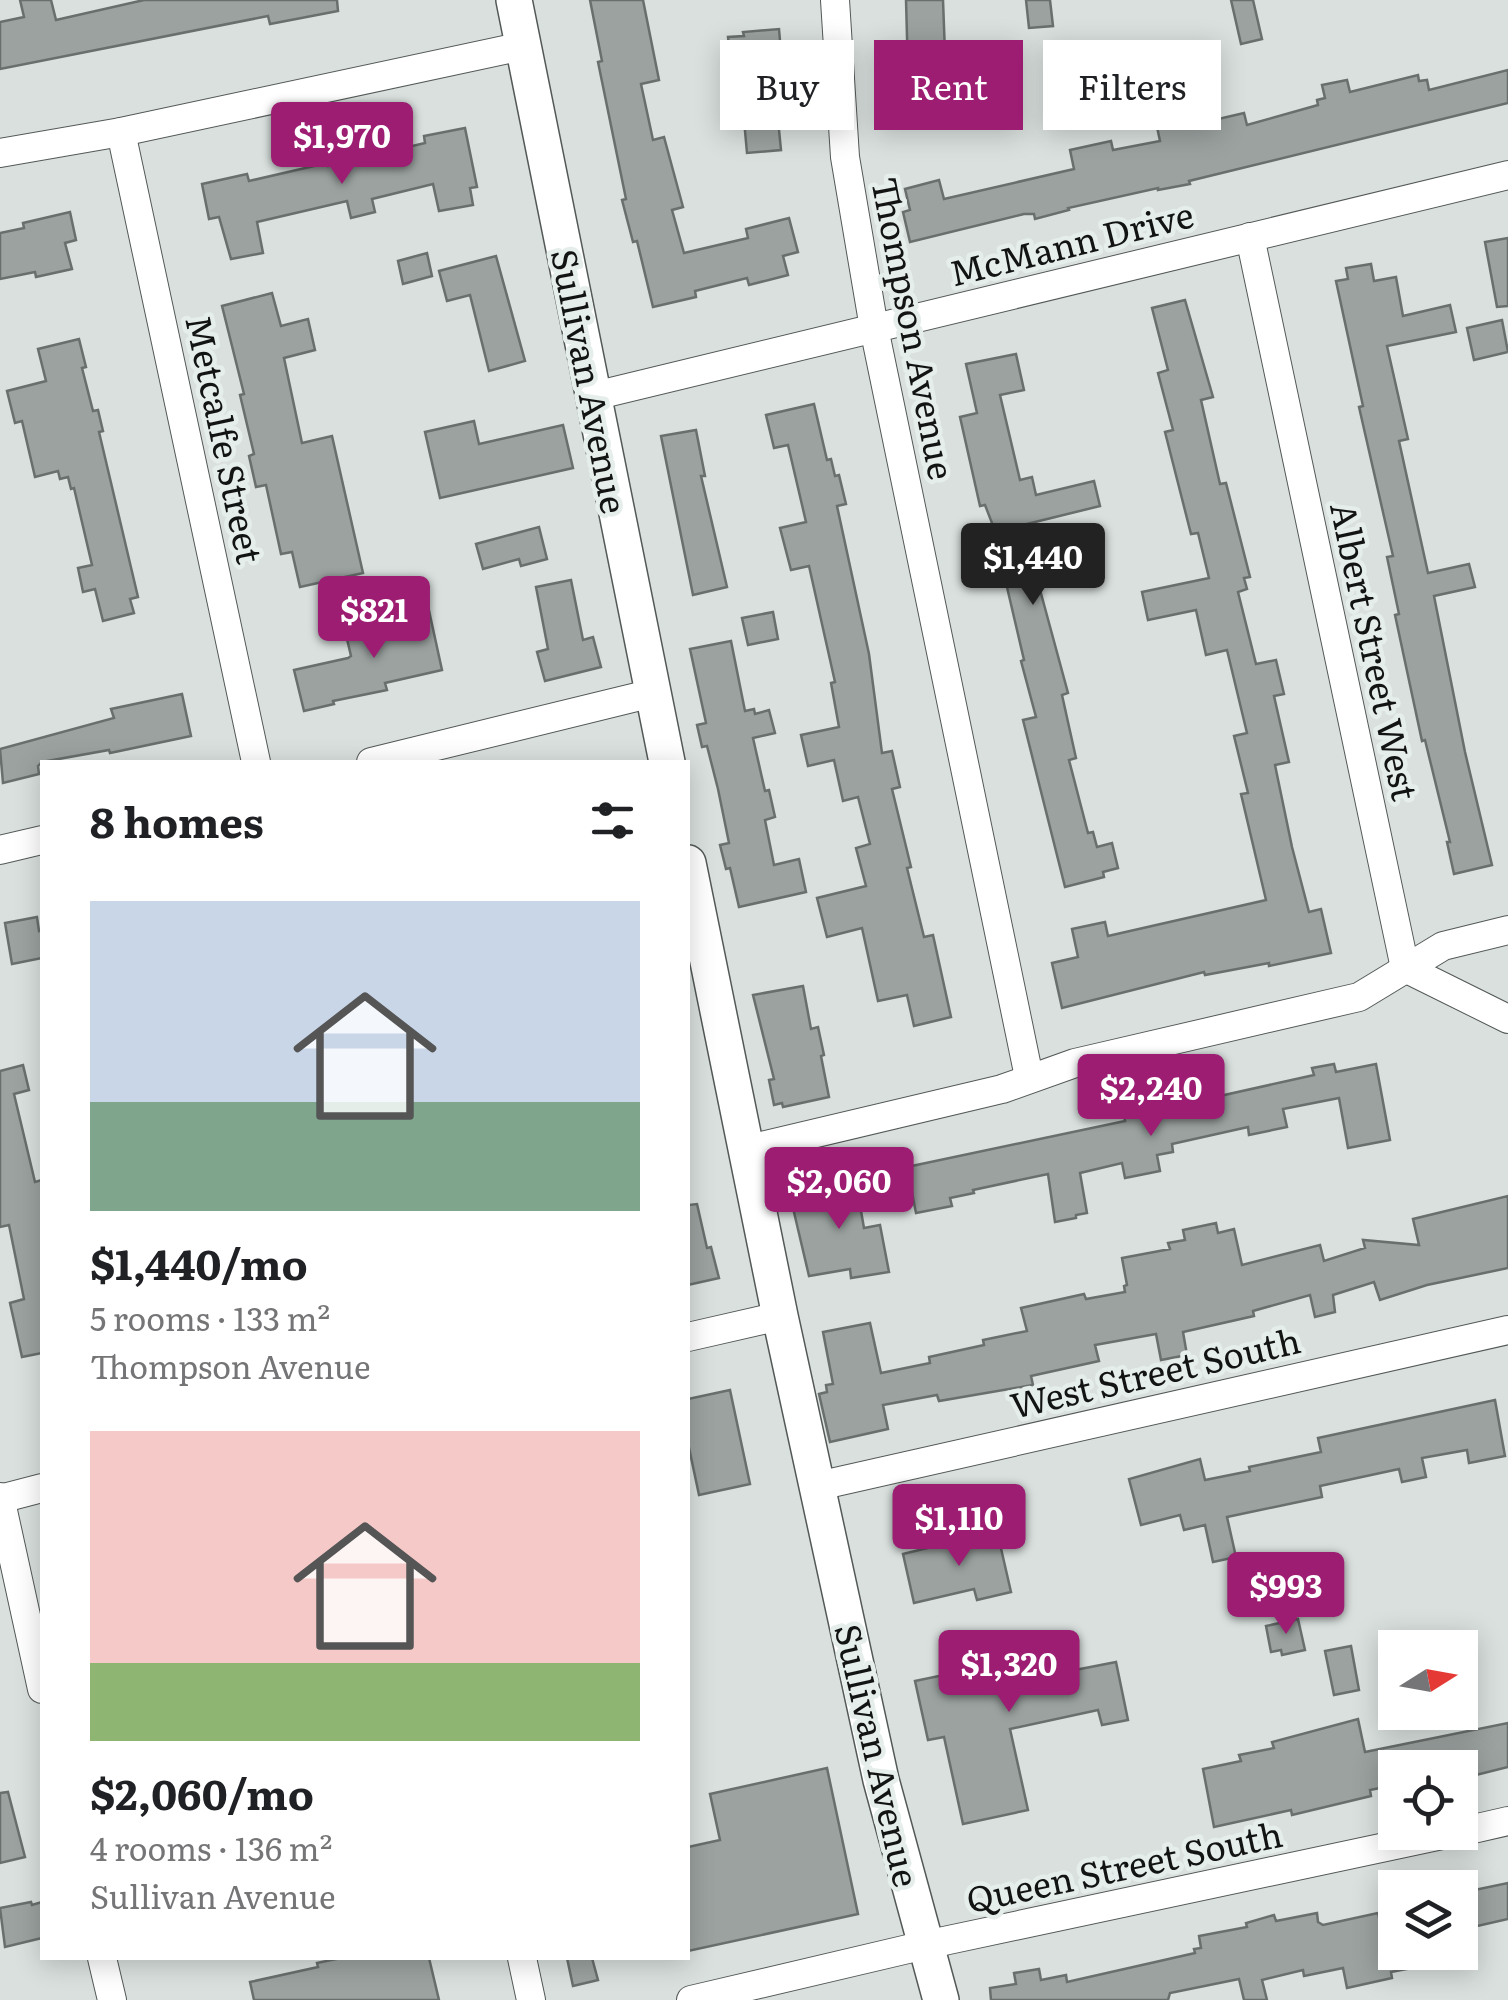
<!DOCTYPE html>
<html lang="en">
<head>
<meta charset="utf-8">
<style>
	:root { --surface:#fff; --page:#f6f6f6; --text:#202124; --muted:#757577; --accent:#9c1d72 }
	body { margin:0; font-family:Literata,serif; background:var(--page); color:var(--text); height:100vh; display:flex; flex-direction:column; font-size:38px; white-space:nowrap }
	* { box-sizing:border-box; margin:0 }
	p { font-size:32px; color:var(--muted) }
	.icon { flex:none; width:55px; height:55px; fill:none; stroke:currentColor; stroke-width:2; stroke-linecap:round; stroke-linejoin:round }
	.map { position:relative; flex:1; overflow:hidden }
	.details { position:absolute; left:40px; top:760px; width:650px; height:1200px; display:flex; flex-direction:column; background:var(--surface); border-radius:0px; box-shadow:0 5px 25px #0003 }
	.details>* { flex:none }
	.hud { position:absolute; left:720px; top:40px; width:638px; height:90px; display:flex; gap:20px }
	.needle { width:65px; rotate:79deg }
	.controls { position:absolute; left:1378px; top:1630px; display:grid; gap:20px }
	.controls a { display:grid; place-items:center; width:100px; height:100px; border-radius:0px; background:var(--surface); box-shadow:0 5px 25px #0003; font-size:50px }
	.price { position:absolute; translate:-50% -85px; padding:0 22px; border-radius:10px; background:var(--accent); color:#fff; font-size:32px; line-height:65px; filter:drop-shadow(0 2px 5px #0008) }
	.price::after { content:''; position:absolute; left:50%; top:60px; width:30px; height:22px; margin-left:-15px; background:inherit; clip-path:polygon(0 0,100% 0,50% 100%) }
	.price.selected { background:#222; color:#fff }
	ul { padding:0; list-style:none }
	li { display:grid; align-content:center; gap:20px; height:530px; padding:0 50px }
	li span { display:grid; place-items:center; height:310px; border-radius:0px; color:#555 }
	li>.icon { margin-inline-start:auto }
	span .icon { width:180px; height:180px; fill:#fffc; stroke-width:1 }
	li b { font-size:42px }
	h2 { display:flex; justify-content:space-between; align-items:center; height:120px; padding:0 50px; font-size:42px }
	.tag { padding:0 35px; border-radius:0px; background:var(--surface); box-shadow:0 5px 25px #0003; font-size:35px; line-height:90px }
	.tag.selected { background:var(--accent); color:#fff }
	.map>svg:first-child { display:block }
</style>
</head>
<body>
<div class="map">
<svg width="1508" height="2000" viewBox="0 0 1508 2000">
	<rect width="100%" height="100%" fill="#d9e0de"/>
	<g fill="#9ba2a0" stroke="#696f6d" stroke-width="2.5">
		<polygon points="20,0 51,0 56,20 144,0 337,0 338,11 270,24 268,16 0,69 0,22 24,17"/>
		<polygon points="590,0 643,0 659,80 641,84 653,140 664,137 683,207 672,210 684,253 748,238 746,229 789,218 798,252 783,256 788,275 749,285 747,278 695,291 696,297 653,307 637,241 633,242 622,200 626,199 598,62 602,61"/>
		<polygon points="906,0 943,0 947,107 909,109"/>
		<polygon points="1026,0 1050,0 1053,26 1029,28"/>
		<polygon points="1231,0 1253,0 1262,39 1241,44"/>
		<polygon points="779,29 784,88 775,89 781,150 747,153 744,120 750,119 745,65 731,66 728,37 744,36 743,32"/>
		<polygon points="1508,70 1508,103 1189,181 1190,184 1158,190 1158,188 1068,208 1069,210 1035,219 1034,214 1024,214 910,242 903,212 910,210 905,189 939,180 944,199 1074,169 1070,150 1111,141 1113,150 1160,141 1148,85 1175,79 1184,127 1244,113 1247,125 1318,105 1317,100 1325,98 1322,85 1347,80 1350,92 1418,75 1419,81 1427,80 1429,90"/>
		<polygon points="465,128 477,187 470,188 473,205 439,211 433,184 372,199 375,212 351,218 347,201 257,222 263,253 231,259 219,217 209,219 202,184 247,174 249,181 327,163 328,166 425,143 424,136"/>
		<polygon points="70,212 76,240 65,243 72,269 36,277 35,272 0,279 0,233 24,228 23,223"/>
		<polygon points="1508,238 1508,306 1497,307 1485,242"/>
		<polygon points="427,253 432,276 403,284 398,261"/>
		<polygon points="496,256 525,361 489,371 470,295 447,301 439,271"/>
		<polygon points="1371,264 1374,281 1396,277 1403,316 1450,305 1456,332 1387,346 1408,439 1399,441 1428,573 1469,564 1475,587 1434,596 1465,752 1492,865 1454,874 1447,842 1450,842 1425,740 1422,741 1395,615 1399,614 1387,557 1393,556 1359,407 1363,406 1336,281 1348,279 1346,268"/>
		<polygon points="272,293 281,326 308,319 315,350 284,358 302,443 332,436 363,573 300,587 292,552 281,554 266,485 256,487 249,456 254,454 240,395 244,394 222,306"/>
		<polygon points="1185,300 1213,397 1201,400 1220,484 1226,483 1250,577 1244,578 1247,589 1238,592 1256,664 1276,660 1284,694 1274,696 1289,762 1275,765 1292,847 1309,912 1321,909 1331,953 1269,966 1269,963 1205,975 1204,972 1062,1008 1052,963 1078,957 1072,929 1105,922 1108,936 1266,900 1241,794 1248,793 1234,736 1247,733 1227,650 1206,655 1196,610 1148,620 1142,592 1209,578 1198,533 1191,534 1165,432 1173,430 1158,373 1168,370 1152,308"/>
		<polygon points="1502,320 1508,352 1474,360 1467,328"/>
		<polygon points="79,339 86,367 82,368 93,411 98,410 103,431 99,432 138,597 130,599 134,613 103,621 95,589 83,592 78,568 92,565 74,488 71,489 68,477 60,479 58,471 35,477 22,421 15,423 7,391 46,381 38,349"/>
		<polygon points="1016,354 1024,390 1000,395 1020,480 1032,477 1036,495 1094,481 1100,506 1027,524 1036,575 1068,693 1062,695 1076,758 1069,760 1088,833 1093,832 1097,847 1112,843 1118,868 1103,872 1104,877 1065,887 1023,720 1036,717 1021,661 1024,660 992,523 985,505 980,506 960,417 977,413 966,364"/>
		<polygon points="814,404 827,460 831,459 835,476 839,475 846,504 837,506 869,654 882,753 892,751 900,787 892,789 911,867 907,868 924,937 933,935 951,1017 914,1026 907,995 878,1001 862,928 827,937 817,898 866,886 856,848 870,844 858,797 843,801 834,760 808,766 801,735 839,727 831,683 835,682 809,566 791,570 780,528 806,522 788,445 774,448 766,415"/>
		<polygon points="474,421 479,444 563,425 573,468 440,498 425,432"/>
		<polygon points="696,430 705,476 701,476 727,587 693,595 661,436"/>
		<polygon points="539,527 547,559 521,566 519,559 483,569 476,544"/>
		<polygon points="571,580 583,640 593,637 601,667 545,681 537,652 548,649 536,587"/>
		<polygon points="428,606 442,670 385,683 387,690 333,701 334,704 304,711 294,670 348,658 351,656 347,639 385,632 381,616"/>
		<polygon points="773,612 778,639 748,645 742,618"/>
		<polygon points="731,641 745,711 754,709 755,714 769,710 775,733 753,738 765,791 769,790 775,817 765,820 774,865 799,859 806,892 739,907 730,868 726,869 720,845 729,843 718,789 707,746 702,747 697,725 706,723 690,649"/>
		<polygon points="182,694 191,736 110,753 109,750 42,762 38,766 39,774 3,783 0,749 114,718 111,709"/>
		<polygon points="37,917 39,931 42,930 42,958 12,964 5,923"/>
		<polygon points="803,986 811,1029 818,1027 824,1055 821,1056 829,1097 783,1107 782,1103 774,1105 769,1080 774,1079 753,995"/>
		<polygon points="1334,1064 1336,1072 1376,1064 1390,1140 1348,1148 1339,1098 1283,1109 1287,1127 1249,1135 1248,1127 1172,1144 1173,1152 1157,1155 1160,1171 1125,1178 1122,1163 1080,1173 1087,1213 1076,1215 1076,1218 1055,1222 1048,1174 973,1190 974,1193 950,1198 952,1206 916,1213 907,1167 1125,1121 1123,1111 1146,1106 1148,1112 1314,1075 1312,1068"/>
		<polygon points="23,1065 29,1090 14,1094 35,1182 42,1180 42,1353 22,1357 10,1303 24,1299 9,1225 0,1227 0,1071"/>
		<polygon points="846,1175 850,1196 858,1194 864,1228 880,1225 889,1272 851,1278 850,1269 809,1276 793,1208 812,1204 808,1183"/>
		<polygon points="1508,1196 1508,1268 1427,1285 1380,1300 1374,1282 1333,1295 1335,1312 1315,1317 1310,1295 1253,1311 1254,1316 1183,1332 1187,1355 1161,1360 1156,1334 1095,1345 1099,1361 1031,1376 1033,1385 939,1401 937,1395 883,1405 888,1429 830,1442 819,1394 827,1392 826,1385 833,1384 823,1332 870,1323 881,1373 930,1363 929,1357 984,1345 983,1340 1027,1331 1021,1308 1084,1294 1086,1299 1125,1292 1124,1286 1127,1285 1122,1258 1170,1249 1168,1243 1185,1240 1183,1230 1216,1223 1218,1233 1234,1229 1242,1265 1320,1245 1324,1261 1365,1248 1363,1240 1419,1245 1413,1219"/>
		<polygon points="697,1204 707,1248 711,1247 719,1278 688,1285 688,1205"/>
		<polygon points="730,1390 750,1484 699,1495 688,1443 688,1399"/>
		<polygon points="1495,1400 1505,1456 1469,1463 1467,1450 1422,1458 1426,1477 1402,1482 1399,1469 1320,1486 1322,1497 1227,1517 1236,1557 1213,1562 1205,1525 1184,1530 1180,1515 1141,1525 1129,1479 1200,1459 1205,1480 1250,1471 1249,1467 1321,1452 1318,1438"/>
		<polygon points="997,1531 1011,1592 977,1600 974,1589 914,1603 903,1554"/>
		<polygon points="1298,1619 1305,1650 1282,1655 1281,1650 1271,1652 1266,1626"/>
		<polygon points="1066,1632 1075,1670 1116,1662 1128,1720 1102,1725 1098,1710 1010,1729 1028,1810 963,1824 944,1737 928,1740 915,1681 944,1675 950,1662 1032,1647 1030,1640"/>
		<polygon points="1351,1646 1359,1690 1334,1695 1325,1651"/>
		<polygon points="1358,1719 1365,1752 1508,1723 1508,1767 1460,1779 1460,1768 1395,1768 1395,1785 1370,1790 1371,1796 1292,1815 1291,1810 1214,1827 1203,1769 1241,1761 1239,1755 1274,1748 1272,1742"/>
		<polygon points="827,1768 858,1914 688,1951 688,1847 720,1840 710,1794"/>
		<polygon points="8,1792 25,1857 0,1863 0,1793"/>
		<polygon points="1508,1883 1508,1919 1460,1930 1460,1893"/>
		<polygon points="31,1902 32,1905 42,1902 42,1938 5,1947 0,1908"/>
		<polygon points="1317,1913 1318,1922 1323,1925 1378,1913 1387,1952 1437,1952 1438,1963 1391,1972 1392,1978 1347,1988 1343,1968 1304,1976 1303,1970 1262,1980 1267,2000 1244,2000 1239,1979 1170,1993 1168,2000 991,2000 990,1988 1016,1984 1014,1973 1039,1969 1041,1980 1066,1975 1067,1982 1195,1953 1194,1949 1201,1948 1199,1936 1247,1927 1246,1923 1274,1915 1276,1921"/>
		<polygon points="341,1958 429,1958 439,2000 254,2000 250,1982 318,1967 317,1963"/>
		<polygon points="567,1958 592,1958 598,1980 573,1986"/>
	</g>
	<g fill="none" stroke-linecap="round" stroke-linejoin="round">
		<g stroke="#535957" stroke-width="30">
			<g id="minor">
				<polyline points="835,0 845,157 874,328 1029,1077"/>
				<polyline points="121,132 256,762"/>
				<polyline points="0,153 121,132 523,46"/>
				<polyline points="1250,237 1405,968"/>
				<polyline points="594,396 1508,175"/>
				<polyline points="371,762 653,693"/>
				<polyline points="0,850 42,840"/>
				<polyline points="1405,968 1508,1019"/>
				<polyline points="745,1150 1002,1089 1075,1063 1359,997 1443,946 1508,930"/>
				<polyline points="688,1337 780,1316"/>
				<polyline points="818,1486 1508,1330"/>
				<polyline points="0,1497 42,1689"/>
				<polyline points="0,1499 42,1488"/>
				<polyline points="1460,1832 1508,1821"/>
				<polyline points="102,1958 112,2000"/>
				<polyline points="522,1958 531,2000"/>
				<polyline points="691,2000 925,1945 1456,1832"/>
			</g>
		</g>
		<g stroke="#535957" stroke-width="38">
			<g id="tertiary">
				<polyline points="514,0 667,762"/>
				<polyline points="688,863 780,1316 881,1780 941,2000"/>
			</g>
		</g>
		<use href="#minor" stroke="#fff" stroke-width="28"/>
		<use href="#tertiary" stroke="#fff" stroke-width="35"/>
	</g>
	<g text-anchor="middle" dominant-baseline="central" stroke-width="9" stroke-linejoin="round" paint-order="stroke">
		<g font-size="35" fill="#121413" stroke="#e6eeeb">
			<text transform="translate(1071 242) rotate(-14)">McMann Drive</text>
			<text transform="translate(915 328) rotate(79)">Thompson Avenue</text>
			<text transform="translate(591 381) rotate(79)">Sullivan Avenue</text>
			<text transform="translate(226 439) rotate(78)">Metcalfe Street</text>
			<text transform="translate(1376 651) rotate(78)">Albert Street West</text>
			<text transform="translate(1155 1371) rotate(-13)">West Street South</text>
			<text transform="translate(879 1755) rotate(77)">Sullivan Avenue</text>
			<text transform="translate(1124 1865) rotate(-12)">Queen Street South</text>
		</g>
	</g>
</svg>
<div class="controls">
<a><svg class="needle" viewBox="-14 -14 28 28"><path d="M0-13l5 13h-10z" fill="#e53935"/><path d="M0 13l5-13h-10z" fill="#757577"/></svg></a>
<a><svg class="icon" aria-label="locate" viewBox="0 0 24 24"><circle cx="12" cy="12" r="6"/><path d="M12 2v4M12 18v4M2 12h4M18 12h4"/></svg></a>
<a><svg class="icon" aria-label="layers" viewBox="0 0 24 24"><path d="M12 4l9 5-9 5-9-5zM3 14l9 5 9-5"/></svg></a>
</div>
<b class="price" style="left:342px;top:187px">$1,970</b>
<b class="price selected" style="left:1033px;top:608px">$1,440</b>
<b class="price" style="left:374px;top:661px">$821</b>
<b class="price" style="left:1151px;top:1139px">$2,240</b>
<b class="price" style="left:839px;top:1232px">$2,060</b>
<b class="price" style="left:959px;top:1569px">$1,110</b>
<b class="price" style="left:1286px;top:1637px">$993</b>
<b class="price" style="left:1009px;top:1715px">$1,320</b>
<div class="hud">
<a class="tag">Buy</a>
<a class="tag selected">Rent</a>
<a class="tag">Filters</a>
</div>
<section class="details">
<h2>8 homes<svg class="icon" aria-label="filters" viewBox="0 0 24 24"><path d="M4 7h16M4 17h16"/><circle cx="9" cy="7" r="2"/><circle cx="15" cy="17" r="2"/></svg></h2>
<ul>
<li><span style="background:linear-gradient(#c9d6e8 65%,#7fa58c 0)"><svg class="icon" aria-label="home" viewBox="0 0 24 24"><path d="M3 11l9-7 9 7M6 9v11h12V9"/></svg></span><div><b>$1,440/mo</b><p>5 rooms · 133 m²</p><p>Thompson Avenue</p></div></li>
<li><span style="background:linear-gradient(#f6c9c9 75%,#8fb573 0)"><svg class="icon" aria-label="home" viewBox="0 0 24 24"><path d="M3 11l9-7 9 7M6 9v11h12V9"/></svg></span><div><b>$2,060/mo</b><p>4 rooms · 136 m²</p><p>Sullivan Avenue</p></div></li>
</ul>
</section>
</div>
</body>
</html>
